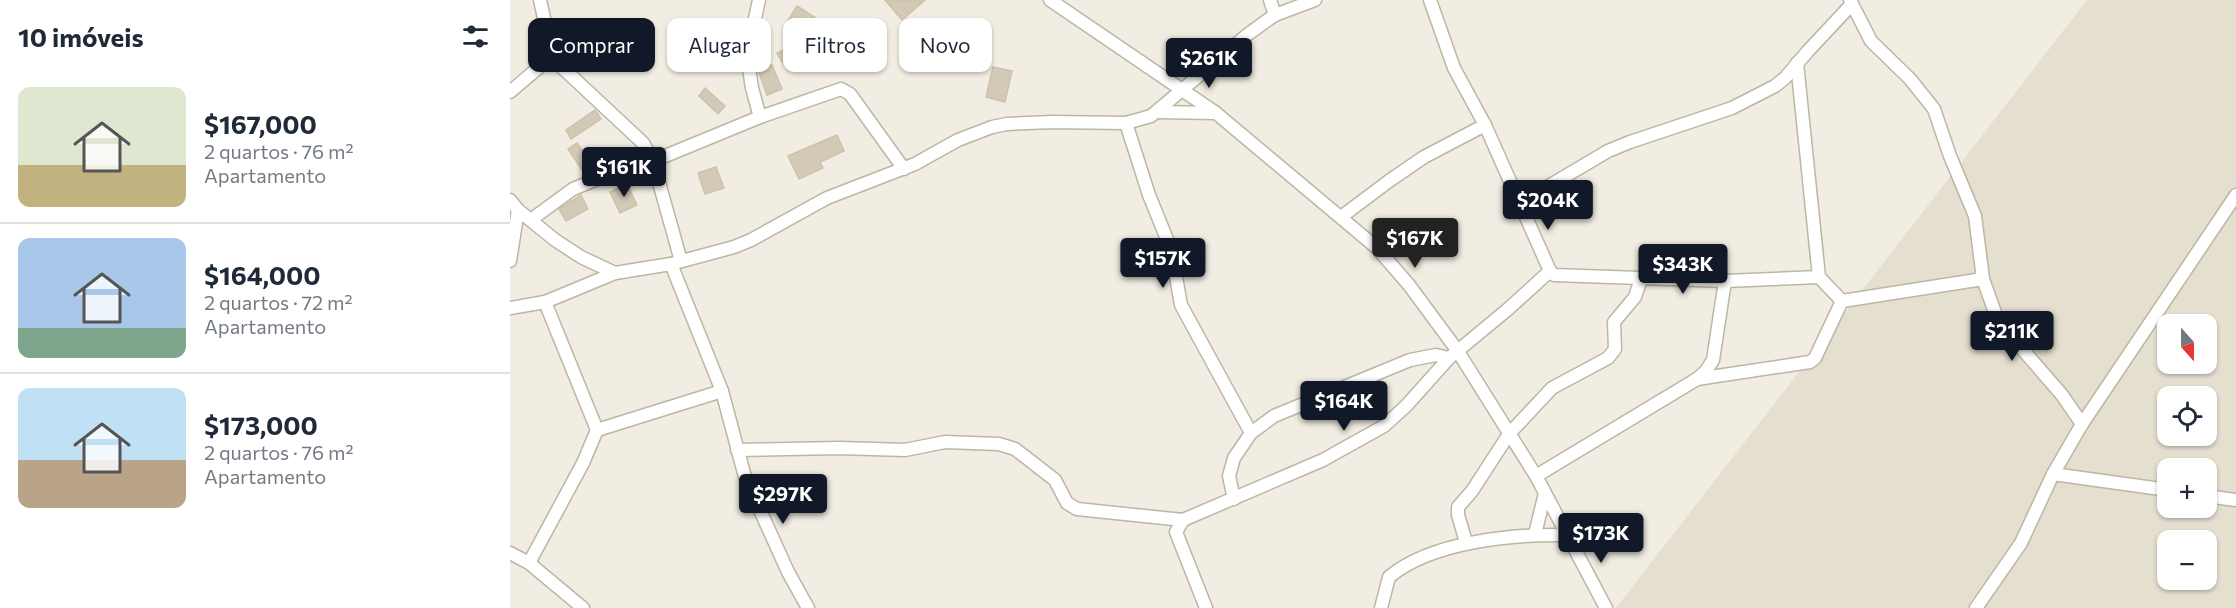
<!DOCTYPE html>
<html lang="pt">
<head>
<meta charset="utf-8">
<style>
	:root { --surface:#fff; --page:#f2f2f3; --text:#1f2937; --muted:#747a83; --line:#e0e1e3; --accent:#111827 }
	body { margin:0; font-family:Commissioner,sans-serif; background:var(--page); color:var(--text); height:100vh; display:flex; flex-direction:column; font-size:22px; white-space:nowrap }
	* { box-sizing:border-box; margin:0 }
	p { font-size:20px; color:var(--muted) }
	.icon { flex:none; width:33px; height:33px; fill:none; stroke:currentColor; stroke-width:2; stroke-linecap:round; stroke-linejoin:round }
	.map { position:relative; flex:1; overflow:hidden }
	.details { display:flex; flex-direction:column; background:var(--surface); width:510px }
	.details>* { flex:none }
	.banner { position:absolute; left:18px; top:18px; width:570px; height:54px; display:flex; gap:12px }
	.needle { width:39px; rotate:159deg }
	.controls { position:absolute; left:1647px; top:314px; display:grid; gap:12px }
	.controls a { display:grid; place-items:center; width:60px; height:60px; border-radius:12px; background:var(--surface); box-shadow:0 2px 4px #0004; font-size:30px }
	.price { position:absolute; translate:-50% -51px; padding:0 14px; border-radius:6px; background:var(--accent); color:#fff; font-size:20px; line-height:39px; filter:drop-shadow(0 2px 3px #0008) }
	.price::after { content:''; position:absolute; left:50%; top:36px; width:18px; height:14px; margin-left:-9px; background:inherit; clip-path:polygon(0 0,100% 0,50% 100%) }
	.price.active { background:#222; color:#fff }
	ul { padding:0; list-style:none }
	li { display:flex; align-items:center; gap:18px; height:150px; padding:0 18px }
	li+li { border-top:2px solid var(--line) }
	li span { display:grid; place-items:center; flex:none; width:168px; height:120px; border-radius:12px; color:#555 }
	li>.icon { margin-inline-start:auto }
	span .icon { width:72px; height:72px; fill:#fffc; stroke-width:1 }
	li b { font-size:26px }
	h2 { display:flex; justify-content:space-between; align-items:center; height:72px; padding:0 18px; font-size:26px }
	.pill { padding:0 21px; border-radius:12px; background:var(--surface); box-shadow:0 2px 4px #0004; font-size:21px; line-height:54px }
	.pill.active { background:var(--accent); color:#fff }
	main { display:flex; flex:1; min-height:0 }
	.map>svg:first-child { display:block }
</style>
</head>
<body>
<main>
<section class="details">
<h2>10 imóveis<svg class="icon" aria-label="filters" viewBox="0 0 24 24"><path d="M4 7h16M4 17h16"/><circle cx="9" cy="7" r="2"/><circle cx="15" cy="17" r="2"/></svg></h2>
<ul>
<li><span style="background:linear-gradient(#dfe7d0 65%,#c2b280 0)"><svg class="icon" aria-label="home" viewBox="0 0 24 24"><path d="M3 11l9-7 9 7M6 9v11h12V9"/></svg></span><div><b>$167,000</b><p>2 quartos · 76 m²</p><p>Apartamento</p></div></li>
<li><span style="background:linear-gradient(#a9c7e8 75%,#7fa58c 0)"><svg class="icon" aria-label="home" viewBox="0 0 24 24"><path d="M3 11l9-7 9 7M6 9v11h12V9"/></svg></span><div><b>$164,000</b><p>2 quartos · 72 m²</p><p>Apartamento</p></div></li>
<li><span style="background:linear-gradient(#bfe0f5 60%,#b9a48a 0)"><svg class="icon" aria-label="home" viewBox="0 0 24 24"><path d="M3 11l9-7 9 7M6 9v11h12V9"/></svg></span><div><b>$173,000</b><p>2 quartos · 76 m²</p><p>Apartamento</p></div></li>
</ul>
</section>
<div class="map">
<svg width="1726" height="608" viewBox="0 0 1726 608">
	<rect width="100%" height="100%" fill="#f1ede2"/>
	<path fill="#e5dfd0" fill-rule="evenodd" d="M1577 0H1726V608H1106ZM1658 324H1696V363H1658ZM1658 396H1696V435H1658ZM1658 468H1696V507H1658ZM1658 540H1696V579H1658Z"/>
	<g fill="#d3c9b7" stroke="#cec1ab" stroke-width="1.5">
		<polygon points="375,0 415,0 392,20"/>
		<polygon points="287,6 315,24 302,43 275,25"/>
		<polygon points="364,39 373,54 356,64 347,49"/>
		<polygon points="284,45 289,54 272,62 267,53"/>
		<polygon points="262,65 272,89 257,95 248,70"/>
		<polygon points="483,67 502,71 495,102 476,97"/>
		<polygon points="195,88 215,106 208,114 189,96"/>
		<polygon points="85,110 91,119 61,139 56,130"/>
		<polygon points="327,135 334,151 310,162 313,168 289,179 278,156"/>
		<polygon points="67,143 83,167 74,173 58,149"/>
		<polygon points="206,167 214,188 195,194 188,173"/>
		<polygon points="117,184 127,205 110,213 100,192"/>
		<polygon points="71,195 78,209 56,221 49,209"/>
	</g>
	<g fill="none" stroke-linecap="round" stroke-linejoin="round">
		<g stroke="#bdb5a5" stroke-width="15">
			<g id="street">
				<polyline points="249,0 237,55 242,88 250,117"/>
				<polyline points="540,0 706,113 867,248 899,285 947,350 1026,476 1096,608"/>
				<polyline points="760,0 765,15"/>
				<polyline points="920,0 944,68 975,125 1040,271 1044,275 1215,281 1309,277"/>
				<polyline points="1340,0 1361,41 1400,79 1424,109 1440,156 1465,216 1473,279 1488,321 1552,395 1572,424"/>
				<polyline points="41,57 133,143 143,161 171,261"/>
				<polyline points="1287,63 1309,277 1332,301 1473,279"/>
				<polyline points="0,92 41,57 42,54 30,0"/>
				<polyline points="648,112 706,113"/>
				<polyline points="616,123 639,195 661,249 671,305 741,433"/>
				<polyline points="143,161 250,117 331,89 340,94 394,169"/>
				<polyline points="0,200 8,210 45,240 71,257 105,273"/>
				<polyline points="1010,203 1098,151 1120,142 1222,108 1265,86 1275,78 1298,51 1342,4"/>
				<polyline points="831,217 879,181 914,157 975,125"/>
				<polyline points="22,219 63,189 100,174 140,154"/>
				<polyline points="0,261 8,210"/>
				<polyline points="161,264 212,391 235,477 278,572 298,608"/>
				<polyline points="0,308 35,302 105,273 161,264 224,247 241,240 317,198 405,164 448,140 482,127 497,124 542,122 616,123 641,116 737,35 759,19 765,15 805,0"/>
				<polyline points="1187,379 1300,362 1305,358 1332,301"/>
				<polyline points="87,430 212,391"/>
				<polyline points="227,450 330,448 395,450 435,442 489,444 505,449 545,480 557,503 567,509 673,520 813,460 874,426 896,406 939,358 997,310 1040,271"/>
				<polyline points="1543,474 1658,490"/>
				<polyline points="1026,476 1187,379 1196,371 1203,360 1215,281"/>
				<polyline points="1696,496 1726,500"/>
				<polyline points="724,499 719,476 724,458 741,433 764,416 900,360 926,355 939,358"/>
				<polyline points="673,520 666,532 696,608"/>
				<polyline points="1025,534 1035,493"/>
				<polyline points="956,542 948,515 948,507 962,491 999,434 1042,388 1098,358 1105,349 1104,322 1125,297 1131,279"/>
				<polyline points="0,553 19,563 73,608"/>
				<polyline points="19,563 73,463 87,430 35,302"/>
				<path d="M871 608 879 577C922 541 1005 534 1058 535"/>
				<polyline points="1466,608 1511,543 1543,474 1572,424 1726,195"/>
			</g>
		</g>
		<use href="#street" stroke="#fff" stroke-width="12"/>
	</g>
</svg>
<div class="controls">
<a><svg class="needle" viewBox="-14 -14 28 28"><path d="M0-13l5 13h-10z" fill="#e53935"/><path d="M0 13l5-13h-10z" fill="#747a83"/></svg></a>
<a><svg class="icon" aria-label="locate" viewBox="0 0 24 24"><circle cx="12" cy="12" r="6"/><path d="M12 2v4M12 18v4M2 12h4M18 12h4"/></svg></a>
<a>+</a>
<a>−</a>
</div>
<b class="price" style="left:699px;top:89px">$261K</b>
<b class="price" style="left:114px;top:198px">$161K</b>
<b class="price" style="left:1038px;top:231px">$204K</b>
<b class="price active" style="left:905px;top:269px">$167K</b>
<b class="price" style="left:653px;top:289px">$157K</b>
<b class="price" style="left:1173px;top:295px">$343K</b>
<b class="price" style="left:1502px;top:362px">$211K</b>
<b class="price" style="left:834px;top:432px">$164K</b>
<b class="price" style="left:273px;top:525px">$297K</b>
<b class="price" style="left:1091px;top:564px">$173K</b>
<div class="banner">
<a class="pill active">Comprar</a>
<a class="pill">Alugar</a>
<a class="pill">Filtros</a>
<a class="pill">Novo</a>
</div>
</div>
</main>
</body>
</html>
